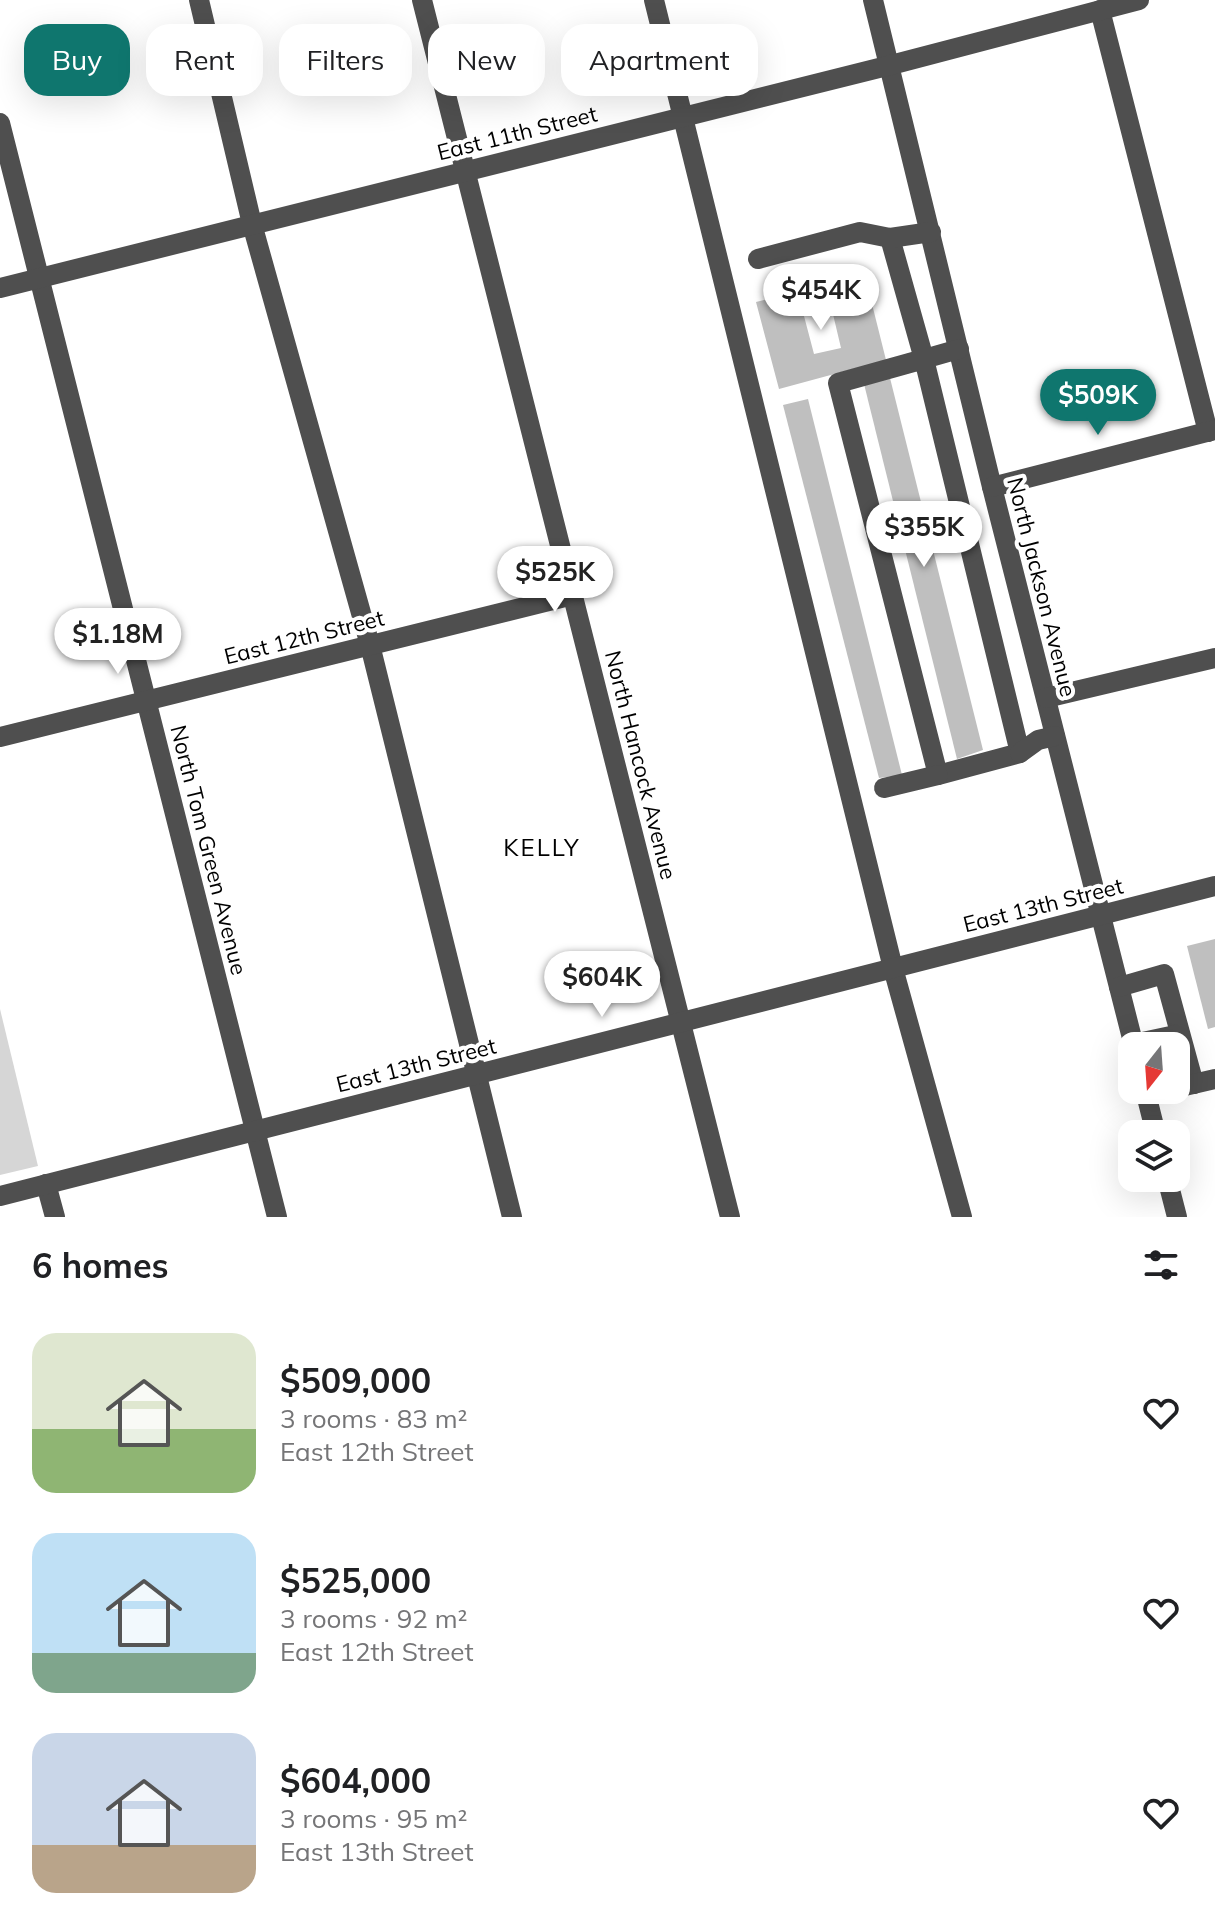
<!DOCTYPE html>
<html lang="en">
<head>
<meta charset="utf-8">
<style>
	:root { --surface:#fff; --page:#f6f6f6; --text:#202124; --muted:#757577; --accent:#0f766e }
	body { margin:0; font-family:Mulish,sans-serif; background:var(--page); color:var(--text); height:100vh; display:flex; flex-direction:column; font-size:30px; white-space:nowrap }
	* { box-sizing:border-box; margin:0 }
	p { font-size:26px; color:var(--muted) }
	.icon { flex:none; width:44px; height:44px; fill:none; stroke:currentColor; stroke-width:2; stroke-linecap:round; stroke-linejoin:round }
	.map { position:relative; height:1217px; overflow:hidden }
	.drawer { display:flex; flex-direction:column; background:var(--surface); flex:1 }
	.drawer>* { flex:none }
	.top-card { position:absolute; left:24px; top:24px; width:800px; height:72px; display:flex; gap:16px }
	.needle { width:52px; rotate:197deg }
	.controls { position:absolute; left:1118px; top:1032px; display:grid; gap:16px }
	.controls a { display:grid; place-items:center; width:72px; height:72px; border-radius:16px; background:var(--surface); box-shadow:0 8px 32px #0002; font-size:40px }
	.price { position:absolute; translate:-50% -68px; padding:0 18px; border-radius:28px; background:#fff; color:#222; font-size:26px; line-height:52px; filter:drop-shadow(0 2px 4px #0008) }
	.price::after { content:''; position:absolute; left:50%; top:48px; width:24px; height:18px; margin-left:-12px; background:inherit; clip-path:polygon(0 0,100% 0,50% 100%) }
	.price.current { background:var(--accent); color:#fff }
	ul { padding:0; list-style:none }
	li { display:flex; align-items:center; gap:24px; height:200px; padding:0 32px }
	li span { display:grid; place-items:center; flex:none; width:224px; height:160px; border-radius:24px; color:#555 }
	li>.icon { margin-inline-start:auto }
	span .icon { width:96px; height:96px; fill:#fffc; stroke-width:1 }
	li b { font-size:34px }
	h2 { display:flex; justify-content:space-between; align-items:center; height:96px; padding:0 32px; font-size:34px }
	.pill { padding:0 28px; border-radius:24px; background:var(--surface); box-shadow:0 8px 32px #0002; font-size:28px; line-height:72px }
	.pill.current { background:var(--accent); color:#fff }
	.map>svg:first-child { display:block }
</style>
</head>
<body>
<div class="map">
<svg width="1215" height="1217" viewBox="0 0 1215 1217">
	<rect width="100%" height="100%" fill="#fff"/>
	<polygon fill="#d6d6d6" points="0,1009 38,1166 0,1175"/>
	<g fill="#bfbfbf" fill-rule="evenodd">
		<path d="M865 276 886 360 779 389 756 302ZM832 310 841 348 814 354 804 316Z"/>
		<polygon points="890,378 983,750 957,759 864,384"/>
		<polygon points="808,399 902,775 879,778 783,405"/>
		<polygon points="1215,939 1215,1027 1208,1029 1187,946"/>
	</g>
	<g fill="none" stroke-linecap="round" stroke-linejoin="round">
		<g stroke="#4f4f4f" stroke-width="20">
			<polyline points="199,0 252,224 370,645 512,1217"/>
			<polyline points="422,0 730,1217"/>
			<polyline points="654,0 893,968 962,1217"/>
			<polyline points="873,0 992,487 1134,1046"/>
			<polyline points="1100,10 1208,432"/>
			<polyline points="0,123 277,1217"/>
			<polyline points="890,238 924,359 838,383 938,775 1020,753 924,359 959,349"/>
			<polyline points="758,259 860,232 890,238 931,232"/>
			<polyline points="0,288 891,65 1139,0"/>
			<polyline points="992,487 1215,430"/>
			<polyline points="1046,698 1215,658"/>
			<polyline points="0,737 573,595"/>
			<polyline points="1020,753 1038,740 1055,736"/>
			<polyline points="884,788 938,775"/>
			<polyline points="1119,987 1164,974 1194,1084"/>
			<polyline points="1133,1044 1180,1034"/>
			<polyline points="1176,1088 1215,1079"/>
			<polyline points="1145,1090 1156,1134"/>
			<polyline points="1167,1178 1177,1217"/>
			<polyline points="46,1184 55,1217"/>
			<polyline points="0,1196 1215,886"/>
		</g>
	</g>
	<g text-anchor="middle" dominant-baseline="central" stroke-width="8" stroke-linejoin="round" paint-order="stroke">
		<g font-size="22" fill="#000" stroke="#fff">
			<text transform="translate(517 133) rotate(-14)">East 11th Street</text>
			<text transform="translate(1042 587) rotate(76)">North Jackson Avenue</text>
			<text transform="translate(304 637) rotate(-14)">East 12th Street</text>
			<text transform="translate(641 765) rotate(76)">North Hancock Avenue</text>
			<text transform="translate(209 850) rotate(76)">North Tom Green Avenue</text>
			<text transform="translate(1043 905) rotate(-14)">East 13th Street</text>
			<text transform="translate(416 1065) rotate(-14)">East 13th Street</text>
		</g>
		<g font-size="24" letter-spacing="2" fill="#000" stroke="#fff">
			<text x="542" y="847">KELLY</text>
		</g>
	</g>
</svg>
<div class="controls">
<a><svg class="needle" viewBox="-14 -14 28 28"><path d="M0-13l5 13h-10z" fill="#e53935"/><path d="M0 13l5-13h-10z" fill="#757577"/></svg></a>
<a><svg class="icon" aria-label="layers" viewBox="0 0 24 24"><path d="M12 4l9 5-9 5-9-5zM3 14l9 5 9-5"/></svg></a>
</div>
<b class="price" style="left:821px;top:332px">$454K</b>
<b class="price current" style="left:1098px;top:437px">$509K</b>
<b class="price" style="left:924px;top:569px">$355K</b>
<b class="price" style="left:555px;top:614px">$525K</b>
<b class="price" style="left:118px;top:676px">$1.18M</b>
<b class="price" style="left:602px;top:1019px">$604K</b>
<div class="top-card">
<a class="pill current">Buy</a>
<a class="pill">Rent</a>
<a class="pill">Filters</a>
<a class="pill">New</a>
<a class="pill">Apartment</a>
</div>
</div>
<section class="drawer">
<h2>6 homes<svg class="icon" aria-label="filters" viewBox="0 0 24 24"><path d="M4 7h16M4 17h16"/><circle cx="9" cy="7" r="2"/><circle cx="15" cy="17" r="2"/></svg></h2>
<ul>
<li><span style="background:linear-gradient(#dfe7d0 60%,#8fb573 0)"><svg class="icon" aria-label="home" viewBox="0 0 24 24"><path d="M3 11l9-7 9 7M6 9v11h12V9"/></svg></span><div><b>$509,000</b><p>3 rooms · 83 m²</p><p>East 12th Street</p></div><svg class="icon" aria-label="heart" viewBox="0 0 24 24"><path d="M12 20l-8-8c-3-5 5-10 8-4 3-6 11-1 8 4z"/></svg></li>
<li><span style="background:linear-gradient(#bfe0f5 75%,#7fa58c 0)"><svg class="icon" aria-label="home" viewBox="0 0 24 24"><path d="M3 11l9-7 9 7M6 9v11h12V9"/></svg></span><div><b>$525,000</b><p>3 rooms · 92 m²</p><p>East 12th Street</p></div><svg class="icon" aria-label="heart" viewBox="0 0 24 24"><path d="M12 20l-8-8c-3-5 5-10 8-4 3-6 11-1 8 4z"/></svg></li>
<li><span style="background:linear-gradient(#c9d6e8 70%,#b9a48a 0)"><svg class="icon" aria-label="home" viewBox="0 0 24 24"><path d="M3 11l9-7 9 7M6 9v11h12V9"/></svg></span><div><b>$604,000</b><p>3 rooms · 95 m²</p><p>East 13th Street</p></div><svg class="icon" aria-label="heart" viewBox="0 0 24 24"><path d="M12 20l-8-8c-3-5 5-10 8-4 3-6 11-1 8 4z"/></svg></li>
</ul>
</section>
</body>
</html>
